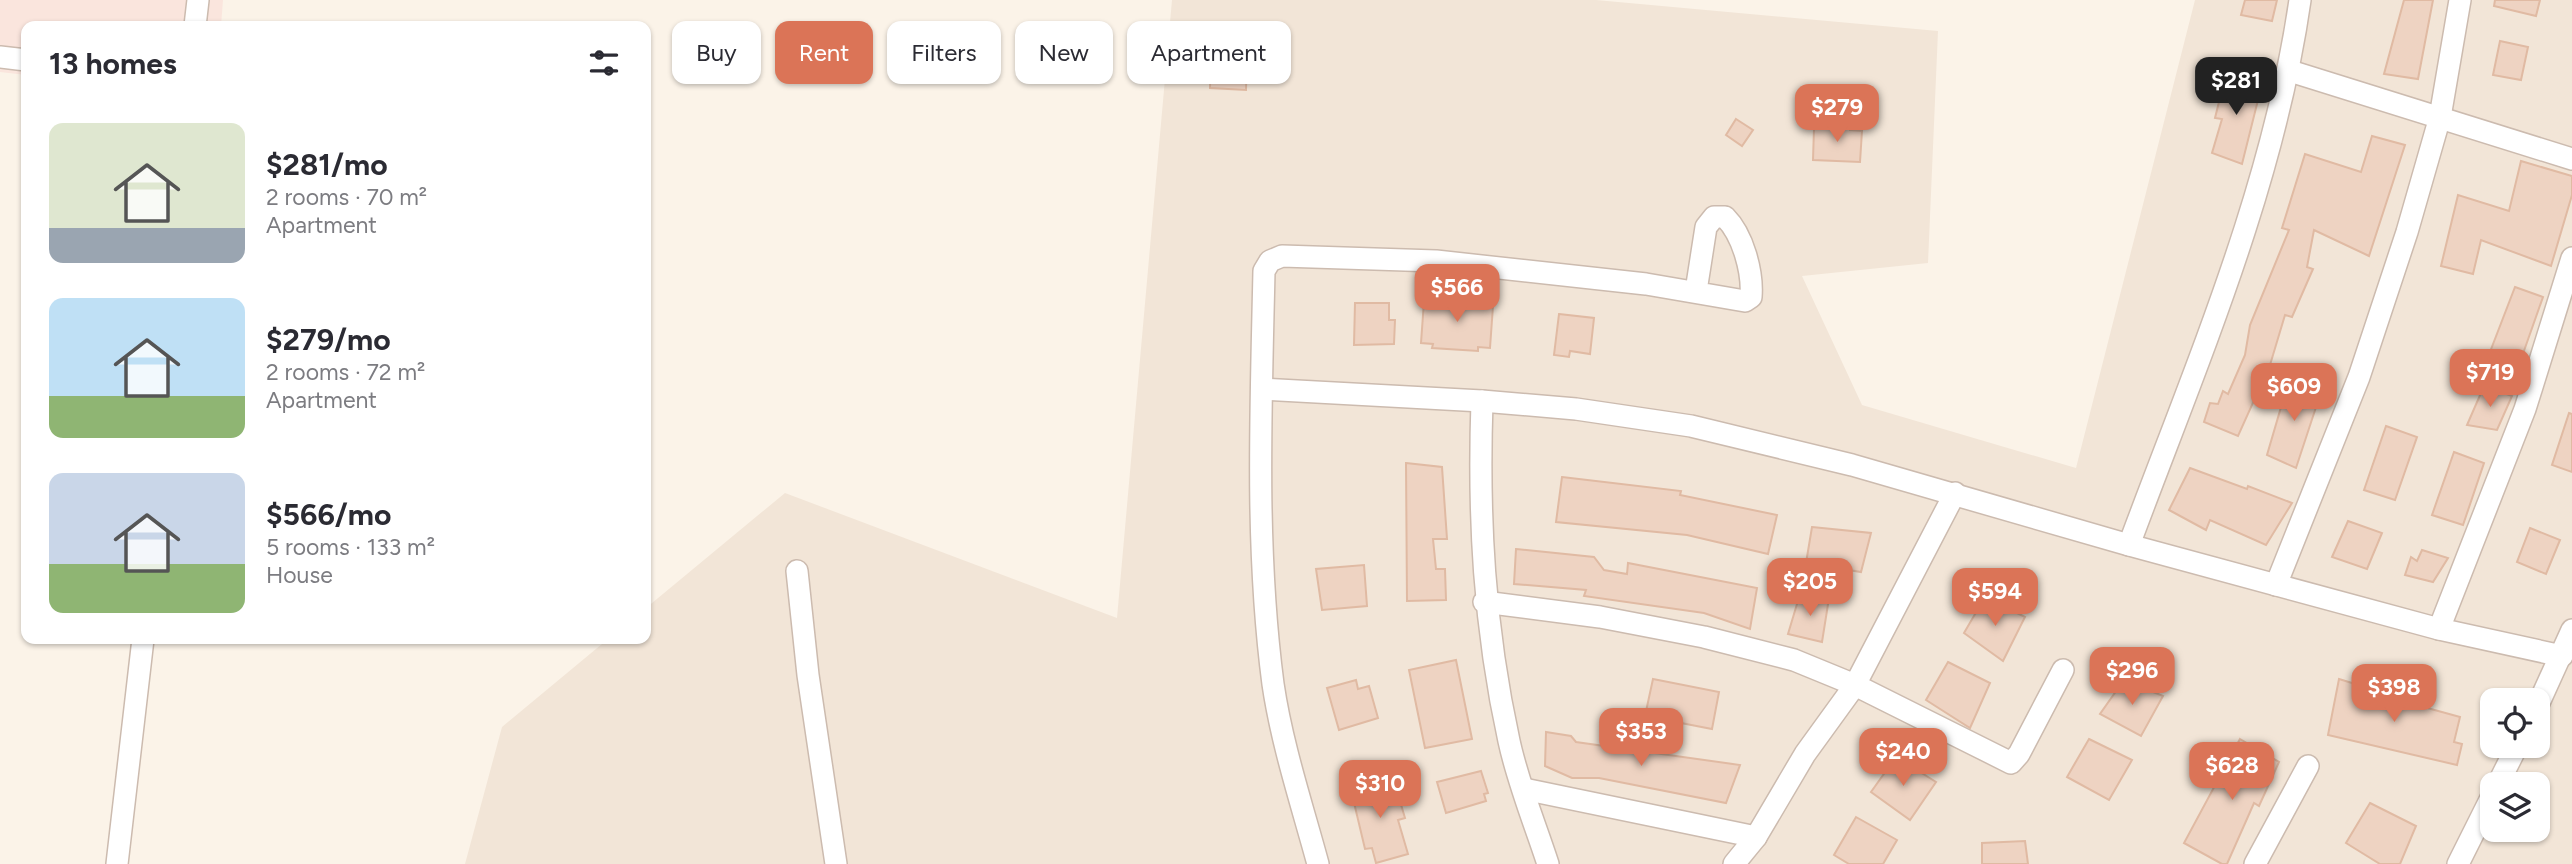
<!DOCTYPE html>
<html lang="en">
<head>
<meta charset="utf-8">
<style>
	:root { --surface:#fff; --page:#f2f2f3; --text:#2b2b33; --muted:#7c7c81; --accent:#db7457 }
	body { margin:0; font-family:Figtree,sans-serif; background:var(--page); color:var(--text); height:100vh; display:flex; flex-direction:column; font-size:26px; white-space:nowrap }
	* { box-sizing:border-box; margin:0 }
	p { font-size:23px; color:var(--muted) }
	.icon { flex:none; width:38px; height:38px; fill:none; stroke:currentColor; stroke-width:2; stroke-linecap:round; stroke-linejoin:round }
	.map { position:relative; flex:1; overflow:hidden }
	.panel { position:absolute; left:21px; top:21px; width:630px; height:623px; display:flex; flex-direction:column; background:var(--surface); border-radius:14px; box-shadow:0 2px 5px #0004 }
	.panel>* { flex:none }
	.top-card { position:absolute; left:672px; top:21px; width:665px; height:63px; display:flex; gap:14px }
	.buttons { position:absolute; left:2480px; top:688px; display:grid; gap:14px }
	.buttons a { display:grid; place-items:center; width:70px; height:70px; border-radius:14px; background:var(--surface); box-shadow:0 2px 5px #0004; font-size:35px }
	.price { position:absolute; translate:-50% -60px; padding:0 16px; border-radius:14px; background:var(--accent); color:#fff; font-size:23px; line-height:46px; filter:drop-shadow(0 2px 4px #0008) }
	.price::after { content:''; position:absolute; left:50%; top:42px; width:21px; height:16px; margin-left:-10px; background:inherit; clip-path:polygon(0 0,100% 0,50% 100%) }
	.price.on { background:#222; color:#fff }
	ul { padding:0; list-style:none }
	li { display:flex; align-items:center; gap:21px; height:175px; padding:0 28px }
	li span { display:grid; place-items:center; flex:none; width:196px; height:140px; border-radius:14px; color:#555 }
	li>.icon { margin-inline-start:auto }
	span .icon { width:84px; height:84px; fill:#fffc; stroke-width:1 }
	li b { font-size:30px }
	h2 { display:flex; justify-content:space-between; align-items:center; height:84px; padding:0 28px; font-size:30px }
	.tag { padding:0 24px; border-radius:14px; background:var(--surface); box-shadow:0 2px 5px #0004; font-size:24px; line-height:63px }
	.tag.on { background:var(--accent); color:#fff }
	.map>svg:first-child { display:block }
</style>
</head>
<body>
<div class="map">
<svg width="2572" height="864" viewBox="0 0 2572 864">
	<rect width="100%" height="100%" fill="#fbf3e8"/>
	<path fill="#f2e5d7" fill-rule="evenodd" d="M1172 0H1596L1938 31 1928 263 1802 276 1862 405 2076 468 2195 0H2572V864H465L502 727 608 639H646V608L785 493 1117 618ZM2492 700H2538V746H2492ZM2492 784H2538V830H2492Z"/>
	<polygon fill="#fae5dd" points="0,0 223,0 221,26 26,26 26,75 0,72"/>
	<g fill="#eed3c2" stroke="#e0baa3" stroke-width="2">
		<polygon points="2245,0 2277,0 2272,21 2241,15"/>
		<polygon points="2404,0 2433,0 2418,79 2384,74"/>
		<polygon points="2495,0 2540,0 2536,16 2494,6"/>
		<polygon points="2500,41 2528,47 2521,80 2493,75"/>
		<polygon points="1211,52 1247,53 1246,90 1210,88"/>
		<polygon points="2226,74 2262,84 2242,164 2212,153 2222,119 2215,118"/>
		<polygon points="1736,119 1753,130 1742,146 1726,135"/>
		<polygon points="1828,124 1850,125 1850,130 1862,131 1860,162 1813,160 1814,128 1828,129"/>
		<polygon points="2372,136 2405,145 2369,256 2314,230 2307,267 2313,269 2292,317 2285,315 2270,365 2238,436 2204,422 2210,403 2218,404 2223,391 2228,394 2245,355 2250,325 2289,230 2282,228 2305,154 2361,172"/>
		<polygon points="2521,161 2572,176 2572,195 2551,266 2481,240 2473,274 2441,266 2458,195 2509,211"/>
		<polygon points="2515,287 2543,297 2519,365 2490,352"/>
		<polygon points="1436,298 1481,300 1481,305 1493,306 1490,348 1478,347 1478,351 1432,348 1433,344 1421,343 1424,301 1436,302"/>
		<polygon points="1355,303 1389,303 1389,320 1395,320 1394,344 1354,345"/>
		<polygon points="1559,314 1594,318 1590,354 1570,351 1569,357 1554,355"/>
		<polygon points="2289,380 2322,389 2296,468 2267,455"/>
		<polygon points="2484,386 2512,396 2497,430 2467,425"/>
		<polygon points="2569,413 2572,414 2572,472 2552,465"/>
		<polygon points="2386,426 2417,437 2395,500 2364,490"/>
		<polygon points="2454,452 2484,463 2463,525 2432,515"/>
		<polygon points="1406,463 1442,467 1447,539 1433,539 1436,569 1445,569 1446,600 1407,601"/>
		<polygon points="2190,468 2247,489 2248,486 2292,503 2266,545 2210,520 2206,530 2169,510"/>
		<polygon points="1562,477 1681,491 1680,495 1777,515 1768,554 1687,535 1556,522"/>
		<polygon points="2348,521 2382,533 2367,569 2332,557"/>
		<polygon points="1812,527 1871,533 1861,572 1806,563"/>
		<polygon points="2530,528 2560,540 2546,574 2517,562"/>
		<polygon points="1516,549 1594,557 1604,570 1627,574 1628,563 1757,588 1750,629 1704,613 1584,596 1586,590 1514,584"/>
		<polygon points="2422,550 2448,558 2433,582 2405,575 2411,557 2417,561"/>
		<polygon points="1364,565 1367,606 1322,610 1316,569"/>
		<polygon points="1800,594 1829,598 1822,642 1788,634"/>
		<polygon points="1985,597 2025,617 2003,661 1964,633"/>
		<polygon points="1456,660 1472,739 1425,748 1409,670"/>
		<polygon points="1948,662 1990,683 1970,728 1926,700"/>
		<polygon points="1653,679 1719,692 1712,729 1645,716"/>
		<polygon points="2339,679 2391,695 2391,698 2460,717 2454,742 2462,744 2457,765 2328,735"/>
		<polygon points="1356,680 1358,689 1369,686 1378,718 1339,730 1327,688"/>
		<polygon points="2124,680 2163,696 2141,736 2100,714"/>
		<polygon points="1546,732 1571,736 1576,742 1740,765 1726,803 1599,778 1572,778 1545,766"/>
		<polygon points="2089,739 2132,760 2109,800 2067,777"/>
		<polygon points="2240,739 2279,762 2259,806 2254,803 2227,864 2222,864 2184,843"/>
		<polygon points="1896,757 1936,782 1910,820 1871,792"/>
		<polygon points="1481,771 1488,793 1484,794 1486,801 1446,813 1437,782"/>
		<polygon points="1387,780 1390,793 1397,791 1405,818 1398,820 1408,854 1376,863 1372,848 1365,849 1351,790"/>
		<polygon points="2370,803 2416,826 2400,864 2380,864 2346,843"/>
		<polygon points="1856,817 1897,840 1883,864 1849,864 1834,855"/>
		<polygon points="2025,841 2028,864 1982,864 1982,843"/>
	</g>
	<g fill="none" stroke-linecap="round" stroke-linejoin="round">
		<g stroke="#ccbbaf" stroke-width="24">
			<g id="minor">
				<polyline points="195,26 198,0"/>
				<polyline points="0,57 26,60"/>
				<polyline points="2290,71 2572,159"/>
				<polyline points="1262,389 1482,401 1576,409 1691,426 1852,465 2129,545 2439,629 2562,656"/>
				<path d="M1482 401C1478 518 1484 627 1509 741 1518 783 1535 824 1548 864"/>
				<path d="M2129 545C2195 367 2273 189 2300 0"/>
				<polyline points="797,571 808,675 836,864"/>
				<polyline points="2276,585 2359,377 2407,232 2440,117 2460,0"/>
				<polyline points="1484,602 1600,617 1704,637 1794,660 1855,685 2011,763 2019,754 2063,670"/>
				<polyline points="2439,629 2525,409 2572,258"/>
				<polyline points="2538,705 2572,630"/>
				<polyline points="2498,784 2517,746"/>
				<polyline points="1524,789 1756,837"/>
				<polyline points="117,864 143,639"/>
				<path d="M1318 864C1302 805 1282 745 1273 684 1255 547 1261 409 1264 271L1270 261 1282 256 1436 261 1646 284 1745 301 1751 297C1753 272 1743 235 1725 217H1714L1706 227 1696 291"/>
				<polyline points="1734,864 1756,837 1805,754 1855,685 1955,493"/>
				<polyline points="2255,864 2308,766"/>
				<polyline points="2458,864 2492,796"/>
			</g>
		</g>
		<use href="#minor" stroke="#fff" stroke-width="21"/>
	</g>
</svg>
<div class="buttons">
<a><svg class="icon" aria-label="locate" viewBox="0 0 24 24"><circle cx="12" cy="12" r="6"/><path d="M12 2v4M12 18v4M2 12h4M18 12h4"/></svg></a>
<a><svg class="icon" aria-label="layers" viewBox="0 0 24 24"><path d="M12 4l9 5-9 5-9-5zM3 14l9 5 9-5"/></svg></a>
</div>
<b class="price on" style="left:2236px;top:117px">$281</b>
<b class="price" style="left:1837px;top:144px">$279</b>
<b class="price" style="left:1457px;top:324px">$566</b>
<b class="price" style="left:2490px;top:409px">$719</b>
<b class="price" style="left:2294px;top:423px">$609</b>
<b class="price" style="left:1810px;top:618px">$205</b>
<b class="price" style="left:1995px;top:628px">$594</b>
<b class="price" style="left:2132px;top:707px">$296</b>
<b class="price" style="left:2394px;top:724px">$398</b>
<b class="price" style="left:1641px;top:768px">$353</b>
<b class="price" style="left:1903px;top:788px">$240</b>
<b class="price" style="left:2232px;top:802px">$628</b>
<b class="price" style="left:1380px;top:820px">$310</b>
<div class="top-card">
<a class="tag">Buy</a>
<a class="tag on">Rent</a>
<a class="tag">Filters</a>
<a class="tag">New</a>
<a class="tag">Apartment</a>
</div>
<section class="panel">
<h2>13 homes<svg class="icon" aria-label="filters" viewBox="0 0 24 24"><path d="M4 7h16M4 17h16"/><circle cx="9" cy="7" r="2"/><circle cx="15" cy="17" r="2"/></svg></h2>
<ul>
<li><span style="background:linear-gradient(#dfe7d0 75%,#9aa5b1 0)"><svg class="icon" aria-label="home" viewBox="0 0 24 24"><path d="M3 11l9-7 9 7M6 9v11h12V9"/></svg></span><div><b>$281/mo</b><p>2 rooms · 70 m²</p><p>Apartment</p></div></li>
<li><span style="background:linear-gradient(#bfe0f5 70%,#8fb573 0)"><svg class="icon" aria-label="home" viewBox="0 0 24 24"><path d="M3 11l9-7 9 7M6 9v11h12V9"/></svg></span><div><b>$279/mo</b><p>2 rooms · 72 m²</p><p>Apartment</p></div></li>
<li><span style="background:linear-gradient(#c9d6e8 65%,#8fb573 0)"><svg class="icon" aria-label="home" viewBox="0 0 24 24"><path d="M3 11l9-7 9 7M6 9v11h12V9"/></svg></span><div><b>$566/mo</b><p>5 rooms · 133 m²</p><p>House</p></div></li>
</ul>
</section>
</div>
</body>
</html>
